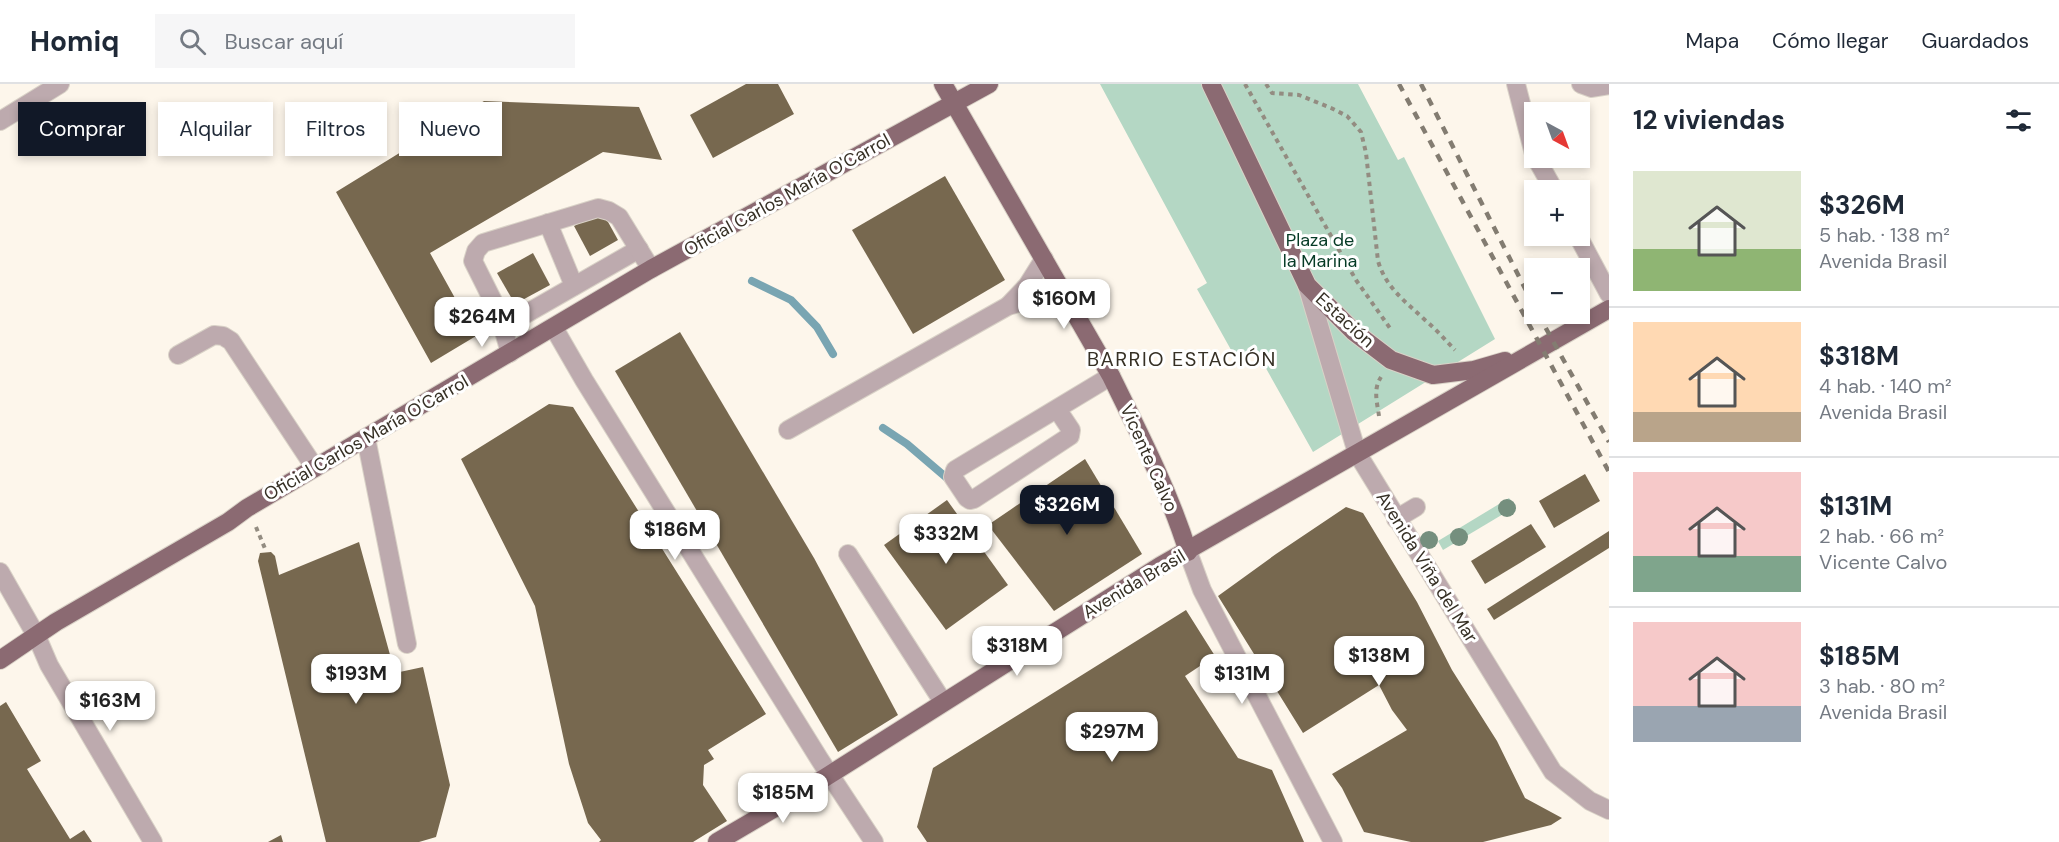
<!DOCTYPE html>
<html lang="es">
<head>
<meta charset="utf-8">
<style>
	:root { --surface:#fff; --page:#f6f6f7; --text:#1f2937; --muted:#747a83; --line:#e0e1e3; --accent:#111827 }
	body { margin:0; font-family:"DM Sans",sans-serif; background:var(--page); color:var(--text); height:100vh; display:flex; flex-direction:column; font-size:22px; white-space:nowrap }
	* { box-sizing:border-box; margin:0 }
	p { font-size:20px; color:var(--muted) }
	.icon { flex:none; width:33px; height:33px; fill:none; stroke:currentColor; stroke-width:2; stroke-linecap:round; stroke-linejoin:round }
	.map { position:relative; flex:1; overflow:hidden }
	.drawer { display:flex; flex-direction:column; background:var(--surface); width:450px }
	.drawer>* { flex:none }
	.guide { position:absolute; left:18px; top:18px; width:570px; height:54px; display:flex; gap:12px }
	.needle { width:39px; rotate:139deg }
	.buttons { position:absolute; left:1524px; top:18px; display:grid; gap:12px }
	.buttons a { display:grid; place-items:center; width:66px; height:66px; border-radius:0px; background:var(--surface); box-shadow:0 3px 9px #0003; font-size:30px }
	.price { position:absolute; translate:-50% -51px; padding:0 14px; border-radius:12px; background:#fff; color:#222; font-size:20px; line-height:39px; filter:drop-shadow(0 2px 3px #0008) }
	.price::after { content:''; position:absolute; left:50%; top:36px; width:18px; height:14px; margin-left:-9px; background:inherit; clip-path:polygon(0 0,100% 0,50% 100%) }
	.price.selected { background:var(--accent); color:#fff }
	ul { padding:0; list-style:none }
	li { display:flex; align-items:center; gap:18px; height:150px; padding:0 24px }
	li+li { border-top:2px solid var(--line) }
	li span { display:grid; place-items:center; flex:none; width:168px; height:120px; border-radius:0px; color:#555 }
	li>.icon { margin-inline-start:auto }
	span .icon { width:72px; height:72px; fill:#fffc; stroke-width:1 }
	li b { font-size:26px }
	h2 { display:flex; justify-content:space-between; align-items:center; height:72px; padding:0 24px; font-size:26px }
	.chip { padding:0 21px; border-radius:0px; background:var(--surface); box-shadow:0 3px 9px #0003; font-size:21px; line-height:54px }
	.chip.selected { background:var(--accent); color:#fff }
	header { display:flex; align-items:center; gap:36px; box-sizing:border-box; height:84px; padding:0 30px; background:var(--surface); border-bottom:2px solid var(--line) }
	header strong { font-size:28px }
	nav { display:flex; gap:33px; margin-inline-start:auto; font-size:21px }
	.search { width:420px; height:54px; background:var(--page); display:flex; align-items:center; gap:15px; box-sizing:border-box; padding:0 21px; border-radius:0px; color:var(--muted); font-size:22px }
	main { display:flex; flex:1; min-height:0 }
	.map>svg:first-child { display:block }
</style>
</head>
<body>
<header>
<strong>Homiq</strong>
<div class="search"><svg class="icon" aria-label="search" viewBox="0 0 24 24"><circle cx="10" cy="10" r="6"/><path d="M15 15l6 6"/></svg>Buscar aquí</div>
<nav><a>Mapa</a><a>Cómo llegar</a><a>Guardados</a></nav>
</header>
<main>
<div class="map">
<svg width="1609" height="758" viewBox="0 0 1609 758">
	<rect width="100%" height="100%" fill="#fdf6eb"/>
	<g fill="#b4d7c4">
		<polygon points="1100,0 1358,0 1398,76 1404,73 1495,255 1313,368 1254,263 1235,273 1197,205 1207,199"/>
		<polygon points="1509,414 1515,423 1443,466 1438,457"/>
	</g>
	<g fill="none" stroke-linecap="round" stroke-linejoin="round">
		<g stroke="#79a5b2" stroke-width="8">
			<polyline points="752,197 791,216 817,243 833,270"/>
			<polyline points="883,344 907,360 948,395"/>
		</g>
	</g>
	<g fill="#77684f">
		<polygon points="746,0 778,0 794,30 713,74 690,31"/>
		<polygon points="484,17 639,23 662,76 603,68 430,169 476,252 431,279 336,108"/>
		<polygon points="945,92 1005,196 913,250 852,146"/>
		<polygon points="602,127 618,156 590,172 574,142"/>
		<polygon points="533,169 550,201 515,220 497,189"/>
		<polygon points="680,248 814,474 898,631 838,668 615,287"/>
		<polygon points="549,320 573,323 766,630 708,666 714,675 704,681 703,701 727,737 693,758 599,758 601,756 588,739 569,680 535,522 461,375"/>
		<polygon points="1085,375 1142,470 1054,527 988,441"/>
		<polygon points="1585,390 1600,417 1554,444 1539,417"/>
		<polygon points="947,416 1008,501 946,546 884,461"/>
		<polygon points="1346,423 1363,429 1417,518 1452,586 1497,657 1525,714 1562,734 1551,741 1483,758 1411,758 1364,748 1342,704 1332,690 1407,646 1392,626 1379,601 1303,649 1218,512 1276,470"/>
		<polygon points="1531,440 1546,463 1485,500 1471,477"/>
		<polygon points="1609,447 1609,464 1494,536 1487,525"/>
		<polygon points="359,458 395,589 423,583 450,701 436,753 419,758 326,758 258,477 260,469 271,468 275,472 279,491"/>
		<polygon points="1186,526 1215,572 1185,592 1238,674 1272,686 1304,758 927,758 917,743 933,684"/>
		<polygon points="6,618 41,677 27,685 70,755 84,746 92,758 0,758 0,622"/>
		<polygon points="281,751 283,758 268,758"/>
	</g>
	<g fill="none" stroke-linecap="round" stroke-linejoin="round">
		<g stroke="#d9d2c7" stroke-width="20">
			<g id="minor">
				<polyline points="1516,0 1534,70"/>
				<polyline points="1581,0 1592,4 1609,1"/>
				<polyline points="0,37 60,0"/>
				<polyline points="1536,74 1554,106"/>
				<polyline points="548,139 574,202"/>
				<polyline points="1578,152 1609,210"/>
				<polyline points="1307,201 1357,369 1553,688 1590,717 1609,726"/>
				<polyline points="1009,221 1027,202 1044,175"/>
				<polyline points="503,243 639,165"/>
				<polyline points="554,244 584,296 820,676 874,758"/>
				<polyline points="510,269 499,229 473,177 476,167 483,159 598,124 609,127 619,133 651,185"/>
				<polyline points="178,271 214,251 223,252 231,257 315,384"/>
				<polyline points="1057,325 1071,346 1070,352 974,415 970,416 967,414 953,393 955,386 1111,292"/>
				<polyline points="788,346 1008,222 1035,214 1068,216"/>
				<polyline points="366,354 407,560"/>
				<polyline points="1396,435 1416,423"/>
				<polyline points="1188,468 1202,506 1333,758"/>
				<polyline points="848,470 943,618"/>
				<polyline points="0,488 37,553 49,581 153,758"/>
			</g>
		</g>
		<g stroke="#d9d2c7" stroke-width="20">
			<g id="major">
				<path d="M943 0 1111 292C1139 349 1169 407 1188 468"/>
				<polyline points="1211,0 1307,201 1353,247 1391,276 1433,291 1474,286 1505,277"/>
				<polyline points="0,576 56,538 228,438 247,424 651,185 989,0"/>
				<polyline points="717,758 807,705 1160,482 1609,225"/>
			</g>
		</g>
		<g stroke="#938c81" stroke-width="4" stroke-dasharray="4.5 4.5" stroke-linecap="butt">
			<polyline points="1245,0 1356,196 1392,247"/>
			<path d="M1266 0 1272 9 1299 11 1331 24 1347 32 1361 48 1366 69 1378 177C1386 204 1405 217 1425 236 1436 245 1445 256 1455 266"/>
			<path d="M1379 332C1377 318 1373 305 1381 293"/>
			<polyline points="256,443 266,467"/>
		</g>
		<use href="#minor" stroke="#bdaaae" stroke-width="18"/>
		<use href="#major" stroke="#8b6a72" stroke-width="18"/>
		<g stroke="#837c71" stroke-width="4.5" stroke-dasharray="8 8" stroke-linecap="butt">
			<polyline points="1399,0 1609,388"/>
			<polyline points="1421,0 1534,222"/>
			<polyline points="1538,230 1609,358"/>
		</g>
	</g>
	<g fill="#758f7e">
		<circle cx="1507" cy="424" r="9"/>
		<circle cx="1459" cy="453" r="9"/>
		<circle cx="1429" cy="456" r="9"/>
	</g>
	<g text-anchor="middle" dominant-baseline="central" stroke-width="6" stroke-linejoin="round" paint-order="stroke">
		<g font-size="18" fill="#363025" stroke="#fff">
			<text transform="translate(787 111) rotate(-29)">Oficial Carlos María O'Carrol</text>
			<text transform="translate(1345 236) rotate(42)">Estación</text>
			<text transform="translate(366 354) rotate(-30)">Oficial Carlos María O'Carrol</text>
			<text transform="translate(1149 374) rotate(66)">Vicente Calvo</text>
			<text transform="translate(1427 483) rotate(58)">Avenida Viña del Mar</text>
			<text transform="translate(1134 500) rotate(-31)">Avenida Brasil</text>
		</g>
		<g font-size="18" fill="#053a25" stroke="#fff">
			<text x="1320" y="156">Plaza de<tspan x="1320" dy="21">la Marina</tspan></text>
		</g>
		<g font-size="20" letter-spacing="1.5" fill="#363025" stroke="#fff">
			<text x="1182" y="275">BARRIO ESTACIÓN</text>
		</g>
	</g>
</svg>
<div class="buttons">
<a><svg class="needle" viewBox="-14 -14 28 28"><path d="M0-13l5 13h-10z" fill="#e53935"/><path d="M0 13l5-13h-10z" fill="#747a83"/></svg></a>
<a>+</a>
<a>−</a>
</div>
<b class="price" style="left:1064px;top:246px">$160M</b>
<b class="price" style="left:482px;top:264px">$264M</b>
<b class="price selected" style="left:1067px;top:452px">$326M</b>
<b class="price" style="left:675px;top:477px">$186M</b>
<b class="price" style="left:946px;top:481px">$332M</b>
<b class="price" style="left:1017px;top:593px">$318M</b>
<b class="price" style="left:1379px;top:603px">$138M</b>
<b class="price" style="left:356px;top:621px">$193M</b>
<b class="price" style="left:1242px;top:621px">$131M</b>
<b class="price" style="left:110px;top:648px">$163M</b>
<b class="price" style="left:1112px;top:679px">$297M</b>
<b class="price" style="left:783px;top:740px">$185M</b>
<div class="guide">
<a class="chip selected">Comprar</a>
<a class="chip">Alquilar</a>
<a class="chip">Filtros</a>
<a class="chip">Nuevo</a>
</div>
</div>
<section class="drawer">
<h2>12 viviendas<svg class="icon" aria-label="filters" viewBox="0 0 24 24"><path d="M4 7h16M4 17h16"/><circle cx="9" cy="7" r="2"/><circle cx="15" cy="17" r="2"/></svg></h2>
<ul>
<li><span style="background:linear-gradient(#dfe7d0 65%,#8fb573 0)"><svg class="icon" aria-label="home" viewBox="0 0 24 24"><path d="M3 11l9-7 9 7M6 9v11h12V9"/></svg></span><div><b>$326M</b><p>5 hab. · 138 m²</p><p>Avenida Brasil</p></div></li>
<li><span style="background:linear-gradient(#ffd9b3 75%,#b9a48a 0)"><svg class="icon" aria-label="home" viewBox="0 0 24 24"><path d="M3 11l9-7 9 7M6 9v11h12V9"/></svg></span><div><b>$318M</b><p>4 hab. · 140 m²</p><p>Avenida Brasil</p></div></li>
<li><span style="background:linear-gradient(#f6c9c9 70%,#7fa58c 0)"><svg class="icon" aria-label="home" viewBox="0 0 24 24"><path d="M3 11l9-7 9 7M6 9v11h12V9"/></svg></span><div><b>$131M</b><p>2 hab. · 66 m²</p><p>Vicente Calvo</p></div></li>
<li><span style="background:linear-gradient(#f6c9c9 70%,#9aa5b1 0)"><svg class="icon" aria-label="home" viewBox="0 0 24 24"><path d="M3 11l9-7 9 7M6 9v11h12V9"/></svg></span><div><b>$185M</b><p>3 hab. · 80 m²</p><p>Avenida Brasil</p></div></li>
</ul>
</section>
</main>
</body>
</html>
